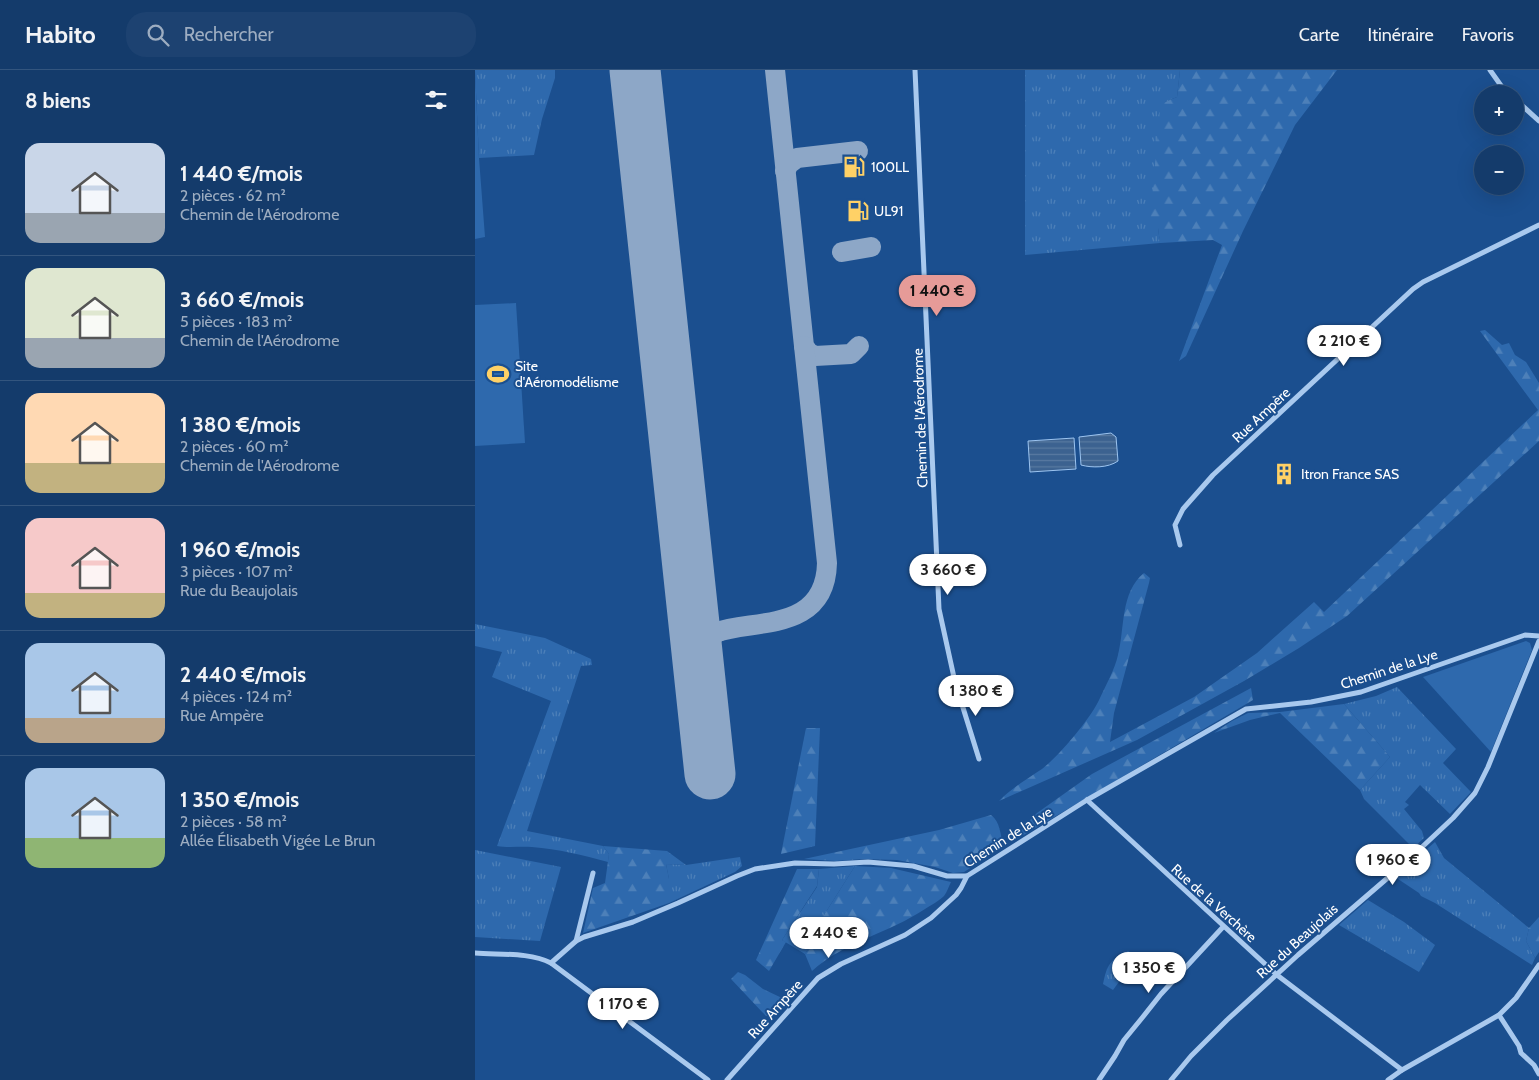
<!DOCTYPE html>
<html lang="fr">
<head>
<meta charset="utf-8">
<style>
	:root { --surface:#143b6b; --page:#1d4271; --text:#f1f3f6; --muted:#9dadc1; --line:#33557e; --accent:#e69b98 }
	body { margin:0; font-family:Cabin,sans-serif; background:var(--page); color:var(--text); height:100vh; display:flex; flex-direction:column; font-size:19px; white-space:nowrap }
	* { box-sizing:border-box; margin:0 }
	p { font-size:16px; color:var(--muted) }
	.icon { flex:none; width:28px; height:28px; fill:none; stroke:currentColor; stroke-width:2; stroke-linecap:round; stroke-linejoin:round }
	.map { position:relative; flex:1; overflow:hidden }
	.drawer { display:flex; flex-direction:column; background:var(--surface); width:475px }
	.drawer>* { flex:none }
	.buttons { position:absolute; left:999px; top:15px; display:grid; gap:10px }
	.buttons a { display:grid; place-items:center; width:50px; height:50px; border-radius:50%; background:var(--surface); box-shadow:0 5px 20px #0002,0 0 0 1px var(--line); font-size:25px }
	.price { position:absolute; translate:-50% -42px; padding:0 11px; border-radius:18px; background:#fff; color:#222; font-size:16px; line-height:32px; filter:drop-shadow(0 1px 2px #0008) }
	.price::after { content:''; position:absolute; left:50%; top:30px; width:15px; height:11px; margin-left:-8px; background:inherit; clip-path:polygon(0 0,100% 0,50% 100%) }
	.price.on { background:var(--accent); color:#111 }
	ul { padding:0; list-style:none }
	li { display:flex; align-items:center; gap:15px; height:125px; padding:0 25px }
	li+li { border-top:1px solid var(--line) }
	li span { display:grid; place-items:center; flex:none; width:140px; height:100px; border-radius:15px; color:#555 }
	li>.icon { margin-inline-start:auto }
	span .icon { width:60px; height:60px; fill:#fffc; stroke-width:1 }
	li b { font-size:21px }
	h2 { display:flex; justify-content:space-between; align-items:center; height:60px; padding:0 25px; font-size:21px }
	header { display:flex; align-items:center; gap:30px; box-sizing:border-box; height:70px; padding:0 25px; background:var(--surface); border-bottom:1px solid var(--line) }
	header strong { font-size:24px }
	nav { display:flex; gap:28px; margin-inline-start:auto; font-size:18px }
	.search { width:350px; height:45px; background:var(--page); display:flex; align-items:center; gap:12px; box-sizing:border-box; padding:0 18px; border-radius:20px; color:var(--muted); font-size:19px }
	main { display:flex; flex:1; min-height:0 }
	.map>svg:first-child { display:block }
</style>
</head>
<body>
<header>
<strong>Habito</strong>
<div class="search"><svg class="icon" aria-label="search" viewBox="0 0 24 24"><circle cx="10" cy="10" r="6"/><path d="M15 15l6 6"/></svg>Rechercher</div>
<nav><a>Carte</a><a>Itinéraire</a><a>Favoris</a></nav>
</header>
<main>
<section class="drawer">
<h2>8 biens<svg class="icon" aria-label="filters" viewBox="0 0 24 24"><path d="M4 7h16M4 17h16"/><circle cx="9" cy="7" r="2"/><circle cx="15" cy="17" r="2"/></svg></h2>
<ul>
<li><span style="background:linear-gradient(#c9d6e8 70%,#9aa5b1 0)"><svg class="icon" aria-label="home" viewBox="0 0 24 24"><path d="M3 11l9-7 9 7M6 9v11h12V9"/></svg></span><div><b>1 440 €/mois</b><p>2 pièces · 62 m²</p><p>Chemin de l'Aérodrome</p></div></li>
<li><span style="background:linear-gradient(#dfe7d0 70%,#9aa5b1 0)"><svg class="icon" aria-label="home" viewBox="0 0 24 24"><path d="M3 11l9-7 9 7M6 9v11h12V9"/></svg></span><div><b>3 660 €/mois</b><p>5 pièces · 183 m²</p><p>Chemin de l'Aérodrome</p></div></li>
<li><span style="background:linear-gradient(#ffd9b3 70%,#c2b280 0)"><svg class="icon" aria-label="home" viewBox="0 0 24 24"><path d="M3 11l9-7 9 7M6 9v11h12V9"/></svg></span><div><b>1 380 €/mois</b><p>2 pièces · 60 m²</p><p>Chemin de l'Aérodrome</p></div></li>
<li><span style="background:linear-gradient(#f6c9c9 75%,#c2b280 0)"><svg class="icon" aria-label="home" viewBox="0 0 24 24"><path d="M3 11l9-7 9 7M6 9v11h12V9"/></svg></span><div><b>1 960 €/mois</b><p>3 pièces · 107 m²</p><p>Rue du Beaujolais</p></div></li>
<li><span style="background:linear-gradient(#a9c7e8 75%,#b9a48a 0)"><svg class="icon" aria-label="home" viewBox="0 0 24 24"><path d="M3 11l9-7 9 7M6 9v11h12V9"/></svg></span><div><b>2 440 €/mois</b><p>4 pièces · 124 m²</p><p>Rue Ampère</p></div></li>
<li><span style="background:linear-gradient(#a9c7e8 70%,#8fb573 0)"><svg class="icon" aria-label="home" viewBox="0 0 24 24"><path d="M3 11l9-7 9 7M6 9v11h12V9"/></svg></span><div><b>1 350 €/mois</b><p>2 pièces · 58 m²</p><p>Allée Élisabeth Vigée Le Brun</p></div></li>
</ul>
</section>
<div class="map">
<svg width="1064" height="1010" viewBox="0 0 1064 1010">
	<defs>
		<pattern id="grass-tufts" width="24" height="20" patternUnits="userSpaceOnUse" patternTransform="scale(1.25)"><rect width="24" height="20" fill="#2e69ad"/><path d="M3 7l-1-3M5 7V3M7 7l1-3M15 17l-1-3M17 17v-4M19 17l1-3" fill="none" stroke="#4d80b9"/></pattern>
		<pattern id="forest-firs" width="22" height="20" patternUnits="userSpaceOnUse" patternTransform="scale(1.25)"><rect width="22" height="20" fill="#2e69ad"/><path d="M5 1l3.5 6h-7zM16 11l3.5 6h-7z" fill="#4d80b9"/></pattern>
		<pattern id="water-rules" width="6" height="5" patternUnits="userSpaceOnUse" patternTransform="scale(1.25)"><rect width="6" height="5" fill="#3c6290"/><path d="M0 2.5h6" fill="none" stroke="#597aa1"/></pattern>
	</defs>
	<rect width="100%" height="100%" fill="#1b4f8f"/>
	<g fill="url(#grass-tufts)">
		<polygon points="0,0 80,0 80,8 67,49 59,85 4,88"/>
		<polygon points="550,0 705,0 702,27 690,32 683,158 685,173 550,185"/>
		<path d="M0 554 70 568 116 589 117 595 106 596 52 761 128 776 134 784 133 792C108 785 83 779 57 777 45 776 34 778 22 776L76 631 17 607 27 582 0 576Z"/>
		<polygon points="922,617 981,679 968,693 996,722 975,744 945,715 930,732 934,735 929,739 947,761 949,768 938,778 889,729 885,720 915,687 869,634 901,626"/>
		<polygon points="960,772 969,788 1054,858 1051,871 1060,888 1057,895 960,833 946,826 944,823 920,807"/>
		<polygon points="0,780 86,797 65,871 0,867"/>
		<polygon points="265,787 267,796 260,802 194,833 194,809 191,794 211,795"/>
		<polygon points="380,796 337,864 337,873 330,884 307,870 342,817 344,799"/>
		<polygon points="893,830 929,852 960,875 944,902 864,855"/>
		<path d="M653 881 663 886 638 920 628 914C632 894 635 890 653 881Z"/>
	</g>
	<g fill="url(#forest-firs)">
		<polygon points="705,0 862,0 820,55 768,161 711,286 704,291 747,175 738,170 685,173 683,158 675,153 685,38 690,32 702,27"/>
		<path d="M1010 260 1027 275 1034 273 1040 285 1051 292 1064 313V371L872 546 824 578 769 611 662 670 524 731C537 718 552 709 567 699 584 686 617 647 625 628 631 615 640 599 643 585 650 559 645 522 669 503L675 508 674 513 639 643 635 672 719 627 782 583 839 532 849 542 1063 340 1005 261Z"/>
		<polygon points="776,618 778,630 540,770 536,770 562,743 617,704"/>
		<polygon points="869,634 915,687 885,720 805,643 775,650 739,663 757,651 773,643 805,642"/>
		<polygon points="331,658 345,658 340,776 306,784"/>
		<path d="M516 745C525 751 526 766 528 777L489 802 478 803 460 797 422 790 388 789 361 791 329 789 464 760Z"/>
		<polygon points="128,776 192,781 211,795 191,794 194,809 194,833 108,863 118,818 130,813 134,784"/>
		<path d="M380 796 416 798 476 812C474 816 472 822 469 826 464 831 456 835 450 839 414 863 369 872 337 901L330 884 337 873V864Z"/>
		<polygon points="322,799 344,799 342,816 307,870 311,872 294,901 281,890"/>
		<polygon points="1064,847 1064,882 1060,888 1051,871 1054,858"/>
		<polygon points="263,902 270,905 288,919 307,928 301,940 291,946 256,909"/>
	</g>
	<g fill="#2e69ad">
		<polygon points="0,0 4,88 10,167 0,169"/>
		<polygon points="41,233 50,373 0,376 0,235"/>
		<polygon points="1051,571 1055,573 1057,580 1016,682 948,607"/>
	</g>
	<g fill="url(#water-rules)" stroke="#9cc4f0">
		<path d="M636 363 641 367 643 391C633 398 617 398 606 395L604 367Z"/>
		<polygon points="599,368 601,399 555,402 553,371"/>
	</g>
	<g fill="none" stroke-linecap="round" stroke-linejoin="round">
		<g stroke="#8da7c7" stroke-width="20">
			<polyline points="300,0 329,276 334,283 340,286 376,284 384,276"/>
			<polyline points="310,101 314,94 322,88 383,81"/>
			<polyline points="367,182 396,177"/>
			<polyline points="218,548 229,559 243,562"/>
			<path d="M222 580C236 536 350 581 352 493L329 276"/>
		</g>
		<polyline stroke="#8da7c7" stroke-width="51" points="160,0 235,704"/>
		<g stroke="#a9c9ee" stroke-width="5">
			<polyline points="440,0 464,539 480,612 504,689"/>
			<polyline points="1015,0 1027,17 1034,24"/>
			<polyline points="1040,29 1064,51"/>
			<polyline points="705,475 700,455 708,439 738,405 938,219 948,212 1064,155"/>
			<polyline points="612,730 802,905 927,1000"/>
			<polyline points="101,871 118,803"/>
			<path d="M0 883C24 885 55 882 76 893L101 871 109 867 158 852 203 833 262 806 280 799 320 793 359 794 393 792 438 796 472 806H492L612 730 771 639 836 632 886 622 1050 565 1064 566"/>
			<polyline points="76,893 233,1010"/>
			<polyline points="1024,945 1044,976 1046,983 1059,995 1064,1004"/>
			<polyline points="252,1010 343,908 366,894 430,865 456,848 481,825 486,818 492,806"/>
			<polyline points="624,1010 640,986 649,970 667,948 686,924 748,857"/>
			<polyline points="696,1010 716,986 752,950 823,885 930,793 978,748 1000,723 1013,697 1064,571"/>
			<polyline points="913,1010 927,1000 1024,945 1041,928 1064,895"/>
		</g>
	</g>
	<defs>
		<g id="fuel-bare" transform="scale(1.725)"><path d="M-5.5-6h7V0h2V4h1.3V-2.5L3-4.5l.8-.8L6-3V5H2.5V1h-1V6h-7ZM-4.2-4.7v3.2H.2V-4.7Z" fill="#ffd166" stroke="#1b4f8f" stroke-width="2.5" paint-order="stroke"/></g>
		<g id="stadium-bare" transform="scale(1.725)"><path d="M0-5a6.5 5 0 1 0 0 10a6.5 5 0 1 0 0-10ZM-3.5-1.8h7v3.6h-7Z" fill="#ffd166" stroke="#1b4f8f" stroke-width="2.5" paint-order="stroke"/></g>
		<g id="building-bare" transform="scale(1.725)"><path d="M-4-6H4V6H1V3H-1V6H-4ZM-2.5-4.3h1.7v1.8h-1.7ZM.8-4.3h1.7v1.8H.8ZM-2.5-1h1.7V.8h-1.7ZM.8-1h1.7V.8H.8Z" fill="#ffd166" stroke="#1b4f8f" stroke-width="2.5" paint-order="stroke"/></g>
	</defs>
	<g fill-rule="evenodd">
		<use href="#fuel-bare" x="379" y="97"/>
		<use href="#fuel-bare" x="383" y="141"/>
		<use href="#stadium-bare" x="23" y="304"/>
		<use href="#building-bare" x="809" y="404"/>
	</g>
	<g text-anchor="middle" dominant-baseline="central" stroke-width="4" stroke-linejoin="round" paint-order="stroke">
		<g font-size="14" fill="#fff" stroke="#1b4f8f" text-anchor="start">
			<text x="396" y="97">100LL</text>
			<text x="399" y="141">UL91</text>
			<text x="40" y="296">Site<tspan x="40" dy="16">d'Aéromodélisme</tspan></text>
			<text x="826" y="404">Itron France SAS</text>
		</g>
		<g font-size="14" fill="#fff" stroke="#1b4f8f">
			<text transform="translate(786 345) rotate(-43)">Rue Ampère</text>
			<text transform="translate(445 348) rotate(-92)">Chemin de l'Aérodrome</text>
			<text transform="translate(914 599) rotate(-18)">Chemin de la Lye</text>
			<text transform="translate(533 767) rotate(-32)">Chemin de la Lye</text>
			<text transform="translate(739 833) rotate(42)">Rue de la Verchère</text>
			<text transform="translate(822 871) rotate(-42)">Rue du Beaujolais</text>
			<text transform="translate(300 939) rotate(-48)">Rue Ampère</text>
		</g>
	</g>
</svg>
<div class="buttons">
<a>+</a>
<a>−</a>
</div>
<b class="price on" style="left:462px;top:247px">1 440 €</b>
<b class="price" style="left:869px;top:297px">2 210 €</b>
<b class="price" style="left:473px;top:526px">3 660 €</b>
<b class="price" style="left:501px;top:647px">1 380 €</b>
<b class="price" style="left:918px;top:816px">1 960 €</b>
<b class="price" style="left:354px;top:889px">2 440 €</b>
<b class="price" style="left:674px;top:924px">1 350 €</b>
<b class="price" style="left:148px;top:960px">1 170 €</b>
</div>
</main>
</body>
</html>
